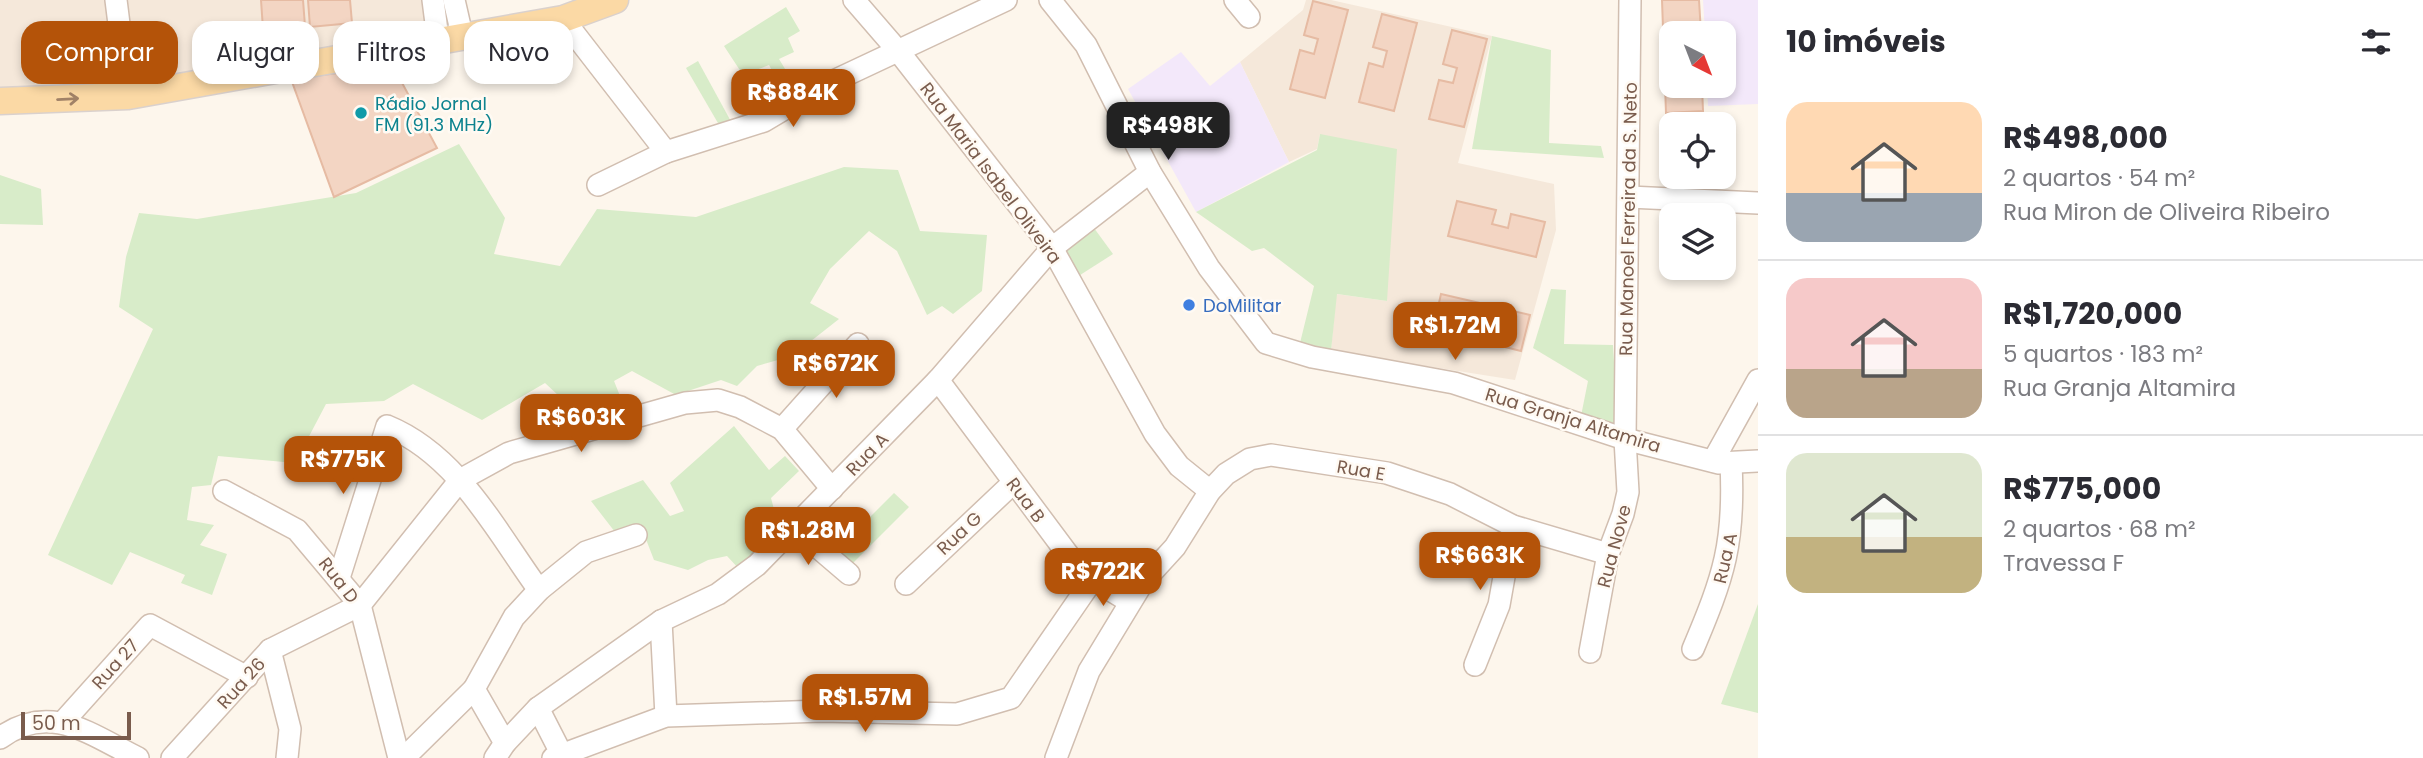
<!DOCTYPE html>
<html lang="pt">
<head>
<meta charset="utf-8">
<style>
	:root { --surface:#fff; --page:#f2f2f3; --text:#2b2b33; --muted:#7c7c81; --line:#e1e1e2; --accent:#b45309 }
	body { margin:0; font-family:Poppins,sans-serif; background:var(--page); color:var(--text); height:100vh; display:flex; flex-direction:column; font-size:26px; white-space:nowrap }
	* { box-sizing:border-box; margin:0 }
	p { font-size:23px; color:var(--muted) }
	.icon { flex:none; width:38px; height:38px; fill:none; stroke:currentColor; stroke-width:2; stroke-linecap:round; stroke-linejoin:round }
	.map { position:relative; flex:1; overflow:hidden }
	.details { display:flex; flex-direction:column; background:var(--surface); width:665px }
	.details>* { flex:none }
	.top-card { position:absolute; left:21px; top:21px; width:665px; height:63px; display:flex; gap:14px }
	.needle { width:46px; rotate:138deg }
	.tools { position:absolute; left:1659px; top:21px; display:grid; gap:14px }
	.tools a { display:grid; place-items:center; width:77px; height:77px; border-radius:14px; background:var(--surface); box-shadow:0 4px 10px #0003; font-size:35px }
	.scale { position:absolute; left:21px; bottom:18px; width:110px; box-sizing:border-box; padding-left:7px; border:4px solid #7a5c4d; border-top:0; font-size:19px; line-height:24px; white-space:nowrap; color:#7a5c4d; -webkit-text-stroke:5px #fffaf3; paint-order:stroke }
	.price { position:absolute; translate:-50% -60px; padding:0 16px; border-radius:14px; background:var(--accent); color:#fff; font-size:23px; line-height:46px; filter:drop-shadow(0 2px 4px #0008) }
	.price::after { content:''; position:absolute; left:50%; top:42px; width:21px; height:16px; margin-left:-10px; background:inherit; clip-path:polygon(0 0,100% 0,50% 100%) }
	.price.current { background:#222; color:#fff }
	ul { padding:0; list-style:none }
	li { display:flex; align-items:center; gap:21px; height:175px; padding:0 28px }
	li+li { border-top:2px solid var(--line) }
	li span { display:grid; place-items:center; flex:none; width:196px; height:140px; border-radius:21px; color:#555 }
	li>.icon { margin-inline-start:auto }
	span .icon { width:84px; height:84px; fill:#fffc; stroke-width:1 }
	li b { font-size:30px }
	h2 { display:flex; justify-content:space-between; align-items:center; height:84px; padding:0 28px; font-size:30px }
	.pill { padding:0 24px; border-radius:21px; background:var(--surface); box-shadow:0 4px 10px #0003; font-size:24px; line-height:63px }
	.pill.current { background:var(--accent); color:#fff }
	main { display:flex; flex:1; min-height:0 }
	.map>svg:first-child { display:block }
</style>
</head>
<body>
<main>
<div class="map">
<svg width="1758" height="758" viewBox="0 0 1758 758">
	<rect width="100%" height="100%" fill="#fdf6ec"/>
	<g fill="#f5e8da">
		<polygon points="0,0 112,0 117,89 0,94"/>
		<polygon points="122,0 432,0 438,26 129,86"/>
		<polygon points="1306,0 1331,0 1492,36 1458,163 1554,184 1556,230 1515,380 1331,351 1336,294 1387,301 1320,134 1317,149 1289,162 1240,62 1303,10"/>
	</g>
	<g fill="#f3e8fa">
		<polygon points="1703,0 1758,0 1758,104 1708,106 1707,86 1724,86 1724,33 1705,33"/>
		<polygon points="1181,52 1210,86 1240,62 1289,162 1196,212 1128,89"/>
	</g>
	<g fill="#d8ecc9">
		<polygon points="786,7 800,31 788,38 794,52 779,59 799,92 788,100 769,65 743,75 724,46"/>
		<polygon points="1492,36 1551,50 1549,143 1601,146 1604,158 1472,149"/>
		<polygon points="698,61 734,127 722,130 686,68"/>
		<polygon points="1320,134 1397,149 1387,301 1337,294 1331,351 1300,343 1314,286 1264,248 1252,251 1196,212 1317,150"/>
		<polygon points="459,144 505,218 494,254 560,266 597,209 696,217 844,167 898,170 920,231 987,235 982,291 953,314 942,306 927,315 897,251 869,231 830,269 810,303 839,319 792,356 757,366 737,386 721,380 676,395 632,371 614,381 626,411 588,423 545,383 482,420 413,384 384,401 326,404 295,463 218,456 211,485 192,487 187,520 214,525 200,545 227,554 212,595 181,583 185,575 130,552 112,585 48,555 153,329 119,307 126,257 139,213 197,219 356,193"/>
		<polygon points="0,175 41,189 43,225 0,224"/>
		<polygon points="1094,228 1113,254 1077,277 1063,253"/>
		<polygon points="1551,289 1566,290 1564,344 1613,345 1618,430 1581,416 1588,381 1533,348"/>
		<polygon points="734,426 769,470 785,456 799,471 771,498 780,532 740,570 727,556 708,560 688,570 654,560 642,529 615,532 591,501 643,480 670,516 684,511 670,483"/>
		<polygon points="894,493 909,507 850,566 839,556 865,532 862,525"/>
		<polygon points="1758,604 1758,713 1721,704"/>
	</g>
	<g fill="#f3d5c3" stroke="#e6bba3" stroke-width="2">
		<polygon points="261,0 303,0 305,26 263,29"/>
		<polygon points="308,0 350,0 352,23 310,27"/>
		<polygon points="1662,0 1699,0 1701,33 1671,33 1671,86 1702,86 1703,111 1666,113"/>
		<polygon points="1313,1 1348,10 1325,98 1290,89 1300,50 1314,54 1318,39 1304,35"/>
		<polygon points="1382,14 1417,23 1394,111 1359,102 1369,63 1383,67 1387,51 1373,47"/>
		<polygon points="1452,30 1487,39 1464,127 1429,119 1439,80 1453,83 1457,68 1443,64"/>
		<polygon points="393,66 437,148 334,197 291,79"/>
		<polygon points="1457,201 1496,210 1492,224 1508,228 1511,214 1545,222 1536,257 1448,236"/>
		<polygon points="1441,294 1480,303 1477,318 1492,321 1496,307 1530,315 1521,351 1433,329"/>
	</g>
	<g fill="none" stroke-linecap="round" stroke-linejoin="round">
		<g stroke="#d1beb0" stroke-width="24">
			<g id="minor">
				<polyline points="116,0 128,96"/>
				<polyline points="433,0 438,39"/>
				<polyline points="454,0 462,35"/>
				<polyline points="854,0 899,52 1052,248 1155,434 1179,466 1210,491"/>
				<polyline points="1050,0 1086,45 1150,172 1209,268 1266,343 1312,357 1454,383 1625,439 1719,463 1758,461"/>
				<polyline points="1235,0 1249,17"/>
				<polyline points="563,19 666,152"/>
				<polyline points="598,185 666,152 764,121 823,86 1006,0"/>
				<polyline points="1629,197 1758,203"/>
				<polyline points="938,380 1081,572 1130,602"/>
				<polyline points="782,429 858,344"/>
				<polyline points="1713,461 1758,380"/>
				<polyline points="224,491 297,530 360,605 399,758"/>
				<polyline points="794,527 849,574"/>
				<path d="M339 578 387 426C458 455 496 531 539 590"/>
				<polyline points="906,584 1013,483"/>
				<polyline points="661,621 666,716"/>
				<path d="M1693 649C1724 576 1735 543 1731 463"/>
				<polyline points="270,650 290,729 287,758"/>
				<polyline points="1590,652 1608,554 1623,514 1628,492 1625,439 1630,0"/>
				<polyline points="1475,665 1499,605 1513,526"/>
				<polyline points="474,689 505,743"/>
				<polyline points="538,708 562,755"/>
				<polyline points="63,722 150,625 247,677"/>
				<path d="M0 738C50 701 91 735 138 758"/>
				<polyline points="172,758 270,650 360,605 460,480 509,453 685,403 718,400 740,407 782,429 832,489"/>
				<polyline points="404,758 474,689 514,617 539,590 586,552 636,535"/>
				<polyline points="495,758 505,743 538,708 661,621 718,594 757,565 938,380 1052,248 1150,172"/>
				<polyline points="553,758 666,716 822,711 957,714 1011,698 1093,579"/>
				<polyline points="1056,758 1089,671 1143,582 1175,547 1210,491 1226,474 1250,459 1271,455 1387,473 1450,494 1513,526 1608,554"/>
			</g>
		</g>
		<g stroke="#dad1cd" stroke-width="29">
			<polyline id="major" points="0,101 128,96 563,19 615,0"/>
		</g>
		<use href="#minor" stroke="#fff" stroke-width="21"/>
		<use href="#major" stroke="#fbd9a5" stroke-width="26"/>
	</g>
	<defs><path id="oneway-shaft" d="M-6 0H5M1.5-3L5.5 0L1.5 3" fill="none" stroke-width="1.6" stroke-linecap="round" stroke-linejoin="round" transform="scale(1.75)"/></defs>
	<use stroke="#a18267" href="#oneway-shaft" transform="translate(68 99) rotate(-3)"/>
	<circle fill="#0f9aa8" stroke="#fffaf3" stroke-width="2.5" cx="361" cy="113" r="7"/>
	<circle fill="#3f7fe0" stroke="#fffaf3" stroke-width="2.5" cx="1189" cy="305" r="7"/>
	<g text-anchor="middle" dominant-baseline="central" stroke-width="5" stroke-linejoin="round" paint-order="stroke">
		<g font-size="18" fill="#0d838f" stroke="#fffaf3" text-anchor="start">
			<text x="375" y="103">Rádio Jornal<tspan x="375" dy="21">FM (91.3 MHz)</tspan></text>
		</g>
		<g font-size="18" fill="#7a5c4d" stroke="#fffaf3">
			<text transform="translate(991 173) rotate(53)">Rua Maria Isabel Oliveira</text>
			<text transform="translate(1628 219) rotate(-89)">Rua Manoel Ferreira da S. Neto</text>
			<text transform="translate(1573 420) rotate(17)">Rua Granja Altamira</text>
			<text transform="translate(867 454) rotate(-46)">Rua A</text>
			<text transform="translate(1361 470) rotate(10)">Rua E</text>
			<text transform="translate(1026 500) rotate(53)">Rua B</text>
			<text transform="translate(959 533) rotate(-43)">Rua G</text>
			<text transform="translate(1614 546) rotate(-75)">Rua Nove</text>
			<text transform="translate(1725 558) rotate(-77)">Rua A</text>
			<text transform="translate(339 580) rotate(52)">Rua D</text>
			<text transform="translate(115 664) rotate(-48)">Rua 27</text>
			<text transform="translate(241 683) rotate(-48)">Rua 26</text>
		</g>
		<g font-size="18" fill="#366cbe" stroke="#fffaf3" text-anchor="start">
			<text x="1203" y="305">DoMilitar</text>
		</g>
	</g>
</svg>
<div class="tools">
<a><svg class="needle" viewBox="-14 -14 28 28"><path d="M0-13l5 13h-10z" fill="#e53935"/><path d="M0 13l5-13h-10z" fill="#7c7c81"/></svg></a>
<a><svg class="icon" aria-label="locate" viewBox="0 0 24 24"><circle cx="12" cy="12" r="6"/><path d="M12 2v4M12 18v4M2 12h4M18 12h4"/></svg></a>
<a><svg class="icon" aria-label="layers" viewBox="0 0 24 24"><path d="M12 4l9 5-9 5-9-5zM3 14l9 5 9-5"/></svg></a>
</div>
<div class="scale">50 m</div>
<b class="price" style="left:793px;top:129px">R$884K</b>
<b class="price current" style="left:1168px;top:162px">R$498K</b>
<b class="price" style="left:1455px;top:362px">R$1.72M</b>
<b class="price" style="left:836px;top:400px">R$672K</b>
<b class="price" style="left:581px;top:454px">R$603K</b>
<b class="price" style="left:343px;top:496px">R$775K</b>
<b class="price" style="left:808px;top:567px">R$1.28M</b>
<b class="price" style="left:1480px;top:592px">R$663K</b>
<b class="price" style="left:1103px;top:608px">R$722K</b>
<b class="price" style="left:865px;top:734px">R$1.57M</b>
<div class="top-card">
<a class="pill current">Comprar</a>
<a class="pill">Alugar</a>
<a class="pill">Filtros</a>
<a class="pill">Novo</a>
</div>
</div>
<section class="details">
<h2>10 imóveis<svg class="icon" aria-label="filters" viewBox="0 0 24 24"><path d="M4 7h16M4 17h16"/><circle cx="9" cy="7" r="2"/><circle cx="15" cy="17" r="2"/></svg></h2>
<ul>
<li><span style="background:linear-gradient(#ffd9b3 65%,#9aa5b1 0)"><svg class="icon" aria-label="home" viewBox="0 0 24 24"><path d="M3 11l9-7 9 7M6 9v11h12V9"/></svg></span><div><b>R$498,000</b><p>2 quartos · 54 m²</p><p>Rua Miron de Oliveira Ribeiro</p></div></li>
<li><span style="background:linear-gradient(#f6c9c9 65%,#b9a48a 0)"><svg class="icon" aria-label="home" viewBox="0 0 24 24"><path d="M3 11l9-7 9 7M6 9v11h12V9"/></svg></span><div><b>R$1,720,000</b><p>5 quartos · 183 m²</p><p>Rua Granja Altamira</p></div></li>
<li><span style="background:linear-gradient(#dfe7d0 60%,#c2b280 0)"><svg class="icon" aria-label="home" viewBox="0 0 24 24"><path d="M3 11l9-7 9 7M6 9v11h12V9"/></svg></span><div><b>R$775,000</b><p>2 quartos · 68 m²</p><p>Travessa F</p></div></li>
</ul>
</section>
</main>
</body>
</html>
